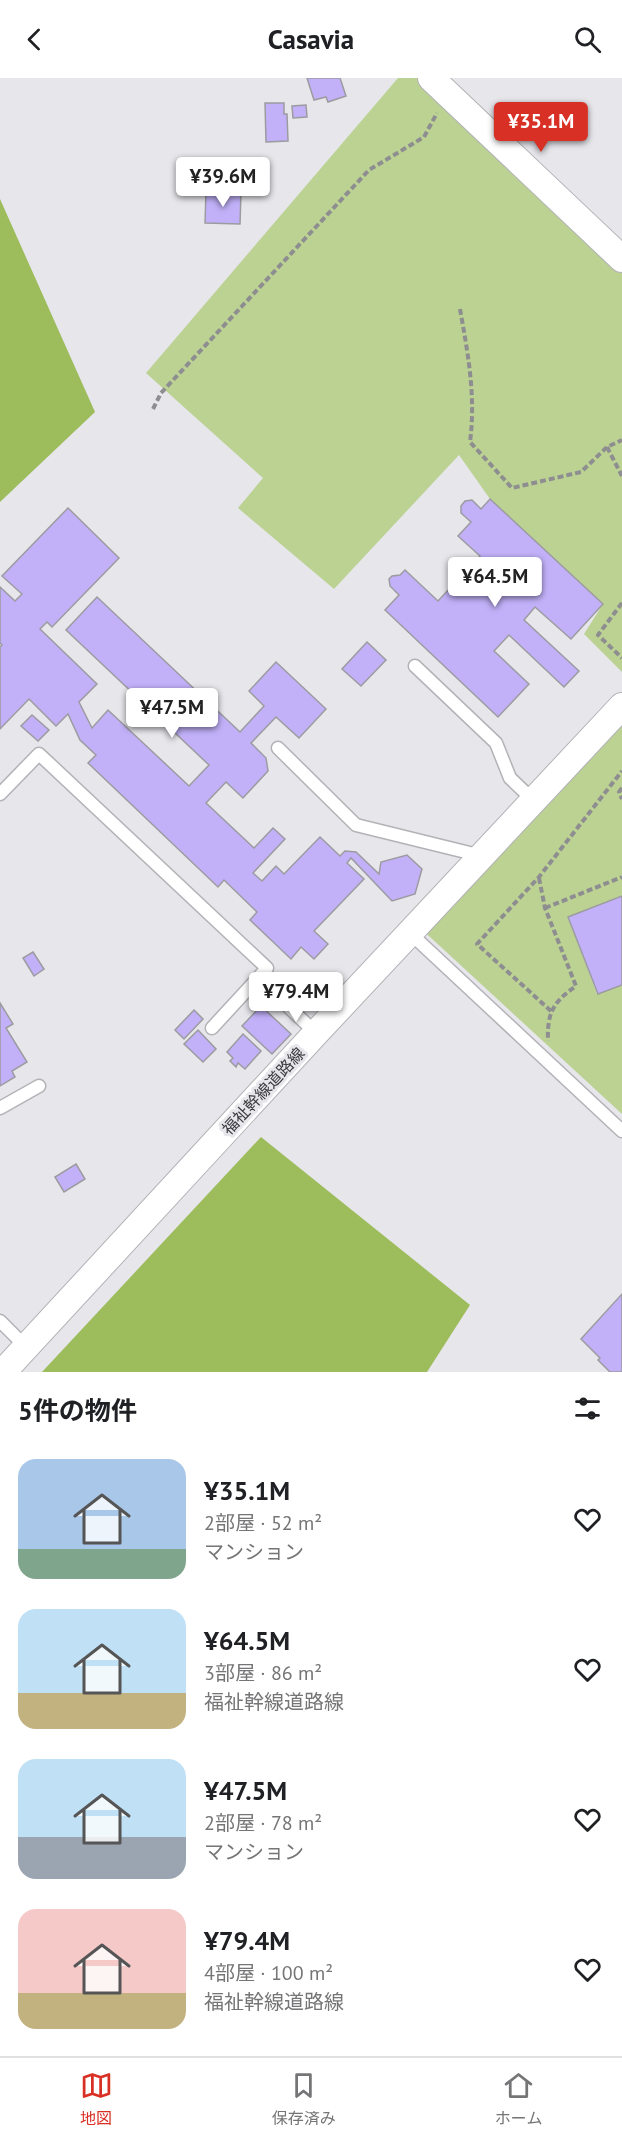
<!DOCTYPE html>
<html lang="ja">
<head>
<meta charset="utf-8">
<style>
	:root { --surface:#fff; --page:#f6f6f6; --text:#202124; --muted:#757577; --line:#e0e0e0; --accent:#d93025 }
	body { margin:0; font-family:"PT Sans","Noto Sans JP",sans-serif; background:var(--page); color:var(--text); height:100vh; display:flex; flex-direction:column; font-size:22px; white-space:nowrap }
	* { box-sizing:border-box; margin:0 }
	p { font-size:20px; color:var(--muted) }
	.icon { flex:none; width:33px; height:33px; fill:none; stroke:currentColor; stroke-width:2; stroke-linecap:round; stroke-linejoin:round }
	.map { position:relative; height:1294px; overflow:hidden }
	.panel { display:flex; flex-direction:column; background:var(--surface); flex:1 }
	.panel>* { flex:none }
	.price { position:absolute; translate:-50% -51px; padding:0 14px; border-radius:6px; background:#fff; color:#222; font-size:20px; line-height:39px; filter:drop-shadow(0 2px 3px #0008) }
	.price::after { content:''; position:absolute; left:50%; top:36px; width:18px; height:14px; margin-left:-9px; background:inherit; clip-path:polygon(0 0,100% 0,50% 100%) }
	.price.active { background:var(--accent); color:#fff }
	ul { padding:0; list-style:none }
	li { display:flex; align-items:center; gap:18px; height:150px; padding:0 18px }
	li span { display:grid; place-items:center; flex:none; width:168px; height:120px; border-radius:18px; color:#555 }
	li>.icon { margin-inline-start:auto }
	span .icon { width:72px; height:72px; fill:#fffc; stroke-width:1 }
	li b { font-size:26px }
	h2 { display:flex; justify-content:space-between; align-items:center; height:72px; padding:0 18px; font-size:26px }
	header { display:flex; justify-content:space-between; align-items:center; height:78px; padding:0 18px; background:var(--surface); font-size:27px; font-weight:700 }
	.menu { display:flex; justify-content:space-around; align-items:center; height:84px; border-top:2px solid var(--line); background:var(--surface); font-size:16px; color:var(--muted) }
	.menu a { display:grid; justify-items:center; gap:3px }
	.menu .active { color:var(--accent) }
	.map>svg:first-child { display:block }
</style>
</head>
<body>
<header><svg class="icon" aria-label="back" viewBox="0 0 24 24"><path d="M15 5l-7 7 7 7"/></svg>Casavia<svg class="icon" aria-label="search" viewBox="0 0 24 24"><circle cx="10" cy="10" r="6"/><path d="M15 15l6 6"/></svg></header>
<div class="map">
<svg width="622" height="1294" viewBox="0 0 622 1294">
	<rect width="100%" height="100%" fill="#e7e6eb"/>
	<g fill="#bbd293">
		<polygon points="398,0 431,0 622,181 622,594 584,556 603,526 490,421 459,377 334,511 238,430 263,400 146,295"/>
		<polygon points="622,630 622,818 568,839 597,916 622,907 622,1036 417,847"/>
	</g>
	<g fill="#9dbc5c">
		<polygon points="0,121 95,334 0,424"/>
		<polygon points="261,1059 470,1227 427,1294 42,1294"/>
	</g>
	<g fill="#c2b1f9" stroke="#9c9ba0" stroke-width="1.5">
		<polygon points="307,0 340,0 346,18 328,24 326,19 314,22"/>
		<polygon points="265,25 284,25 284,36 287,36 288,63 266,64"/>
		<polygon points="306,27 307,39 293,40 292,28"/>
		<polygon points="206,113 241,114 240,146 205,145"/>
		<polygon points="490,421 603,526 571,561 535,529 524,542 579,593 564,609 509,557 494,573 529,606 498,639 385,532 399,517 390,508 389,501 392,498 400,497 405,492 438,523 480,478 458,458 471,444 461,435 461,428 465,423 472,422 481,431"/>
		<polygon points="68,430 119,480 52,549 47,544 40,551 97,606 79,624 92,650 108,632 189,708 209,687 66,552 97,519 240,654 264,628 249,613 276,584 326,631 299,660 276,639 251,665 266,680 268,693 243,720 226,704 206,725 254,770 273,750 285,761 253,795 262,803 276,788 284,796 320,759 340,778 345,773 356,774 379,796 381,784 407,777 422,791 415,816 392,823 351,780 347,785 364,801 314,853 328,866 314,881 301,869 291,881 250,842 257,834 224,802 218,809 88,685 96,677 80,662 68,636 56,648 29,621 0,651 0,569 2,567 0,565 0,509 15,523 22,516 2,498"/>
		<polygon points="367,564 386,582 361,608 342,591"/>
		<polygon points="32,637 49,652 38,663 21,648"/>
		<polygon points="622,818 622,907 598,916 568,839"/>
		<polygon points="33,874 44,891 34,898 23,880"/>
		<polygon points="0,925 13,946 6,950 27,984 12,993 15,999 0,1008"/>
		<polygon points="261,928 291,956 272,976 242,948"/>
		<polygon points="194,932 203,941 184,961 175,952"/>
		<polygon points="198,952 216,971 203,984 184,966"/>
		<polygon points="243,956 261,973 245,991 238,985 236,989 230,983 233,980 227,974"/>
		<polygon points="76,1086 85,1101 64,1114 55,1099"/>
		<polygon points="622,1216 622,1294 610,1294 598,1282 600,1280 581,1261"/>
	</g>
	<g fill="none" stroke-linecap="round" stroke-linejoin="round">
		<g stroke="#b3b2b7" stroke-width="15">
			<g id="lane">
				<polyline points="415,588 496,665 510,700 534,723"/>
				<polyline points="278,670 356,747 482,778"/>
				<polyline points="0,716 39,676 267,890 258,900"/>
				<polyline points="410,855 622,1053"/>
				<polyline points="212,950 258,900 316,955"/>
				<polyline points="0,1030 39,1008"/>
				<polyline points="0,1243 26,1269"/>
			</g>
		</g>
		<g stroke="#b3b2b7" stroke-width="28">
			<g id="street">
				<polyline points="431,0 622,181"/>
				<polyline points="3,1294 316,955 622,628"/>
			</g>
		</g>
		<g stroke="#8e8e91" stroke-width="4" stroke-dasharray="6 3" stroke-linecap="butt">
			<path d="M460 231C468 276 476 318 470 364L512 410 581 394 607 369 622 362"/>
			<polyline points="153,331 161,315 369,92 424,59 437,35"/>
			<polyline points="607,369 622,398"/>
			<polyline points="622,525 598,557 622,580"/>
			<polyline points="622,710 619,714 622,721"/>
			<path d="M539 800 545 830 576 908C553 924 547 935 548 963"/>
			<polyline points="545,830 622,799"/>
			<polyline points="551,933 477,866 539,799 622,693"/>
		</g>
		<use href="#lane" stroke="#fff" stroke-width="12"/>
		<use href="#street" stroke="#fff" stroke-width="26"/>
	</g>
	<g text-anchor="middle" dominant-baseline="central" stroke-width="6" stroke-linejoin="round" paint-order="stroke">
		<g font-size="16" fill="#3b3b3c" stroke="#e7e6eb">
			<text transform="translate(263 1013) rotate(-47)">福祉幹線道路線</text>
		</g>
	</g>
</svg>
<b class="price active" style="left:541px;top:75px">¥35.1M</b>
<b class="price" style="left:223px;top:130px">¥39.6M</b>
<b class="price" style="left:495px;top:530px">¥64.5M</b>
<b class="price" style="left:172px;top:661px">¥47.5M</b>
<b class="price" style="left:296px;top:945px">¥79.4M</b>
</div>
<section class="panel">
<h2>5件の物件<svg class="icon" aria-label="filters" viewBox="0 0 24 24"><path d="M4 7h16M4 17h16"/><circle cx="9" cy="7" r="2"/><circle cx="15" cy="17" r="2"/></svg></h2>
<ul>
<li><span style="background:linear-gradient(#a9c7e8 75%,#7fa58c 0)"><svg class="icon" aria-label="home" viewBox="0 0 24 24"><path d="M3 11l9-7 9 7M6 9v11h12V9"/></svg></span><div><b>¥35.1M</b><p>2部屋 · 52 m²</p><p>マンション</p></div><svg class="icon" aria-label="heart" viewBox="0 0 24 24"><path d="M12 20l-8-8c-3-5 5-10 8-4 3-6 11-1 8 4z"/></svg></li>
<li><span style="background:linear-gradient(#bfe0f5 70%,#c2b280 0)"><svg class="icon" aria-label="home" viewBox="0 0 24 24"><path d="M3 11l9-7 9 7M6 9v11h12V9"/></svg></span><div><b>¥64.5M</b><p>3部屋 · 86 m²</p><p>福祉幹線道路線</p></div><svg class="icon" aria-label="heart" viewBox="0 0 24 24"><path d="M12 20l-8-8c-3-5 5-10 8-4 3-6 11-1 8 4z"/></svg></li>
<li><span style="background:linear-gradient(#bfe0f5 65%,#9aa5b1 0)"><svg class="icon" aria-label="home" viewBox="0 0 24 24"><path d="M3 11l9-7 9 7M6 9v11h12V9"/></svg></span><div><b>¥47.5M</b><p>2部屋 · 78 m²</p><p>マンション</p></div><svg class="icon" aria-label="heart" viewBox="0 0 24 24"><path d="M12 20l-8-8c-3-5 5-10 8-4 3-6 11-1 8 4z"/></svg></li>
<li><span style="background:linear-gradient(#f6c9c9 70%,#c2b280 0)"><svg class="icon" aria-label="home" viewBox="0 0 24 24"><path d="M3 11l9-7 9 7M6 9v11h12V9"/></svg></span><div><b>¥79.4M</b><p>4部屋 · 100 m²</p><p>福祉幹線道路線</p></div><svg class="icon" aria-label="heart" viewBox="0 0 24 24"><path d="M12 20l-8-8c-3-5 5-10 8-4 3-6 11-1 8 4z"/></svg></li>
</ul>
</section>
<nav class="menu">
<a class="active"><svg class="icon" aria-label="map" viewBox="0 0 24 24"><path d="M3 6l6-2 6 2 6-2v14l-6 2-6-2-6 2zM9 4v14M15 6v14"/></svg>地図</a>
<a><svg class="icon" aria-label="saved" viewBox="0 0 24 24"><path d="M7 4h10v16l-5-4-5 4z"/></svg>保存済み</a>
<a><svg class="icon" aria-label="home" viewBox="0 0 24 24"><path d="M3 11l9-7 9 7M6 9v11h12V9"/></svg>ホーム</a>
</nav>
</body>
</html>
